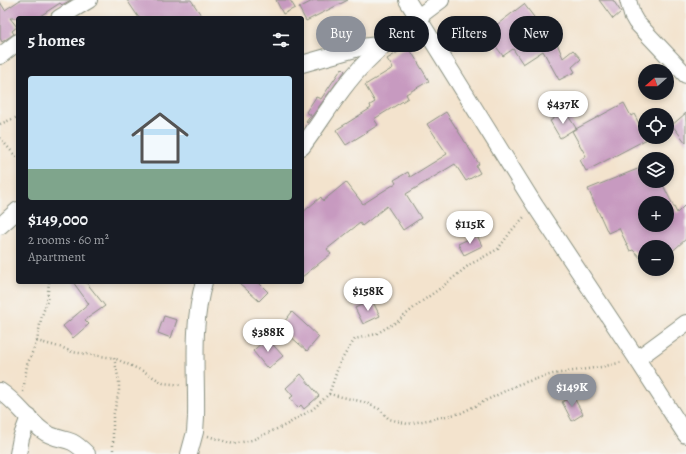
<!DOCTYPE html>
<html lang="en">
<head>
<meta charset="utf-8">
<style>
	:root { --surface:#171b24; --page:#20242c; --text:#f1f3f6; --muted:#9ea1a6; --line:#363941; --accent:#8c9099 }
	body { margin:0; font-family:Alegreya,serif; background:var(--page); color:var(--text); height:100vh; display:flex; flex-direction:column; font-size:15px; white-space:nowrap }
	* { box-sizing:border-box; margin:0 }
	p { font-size:13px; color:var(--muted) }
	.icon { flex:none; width:22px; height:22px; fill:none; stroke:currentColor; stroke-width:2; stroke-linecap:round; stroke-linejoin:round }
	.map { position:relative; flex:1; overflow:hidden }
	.drawer { position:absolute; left:16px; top:16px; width:288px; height:268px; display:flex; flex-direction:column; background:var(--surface); border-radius:4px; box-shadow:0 2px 6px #0003 }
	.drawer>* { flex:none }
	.top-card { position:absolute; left:316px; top:16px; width:310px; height:36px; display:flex; gap:8px }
	.needle { width:26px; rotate:250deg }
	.tools { position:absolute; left:638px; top:64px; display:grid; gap:8px }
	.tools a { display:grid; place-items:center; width:36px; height:36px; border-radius:50%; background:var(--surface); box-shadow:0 2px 6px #0003; font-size:20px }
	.price { position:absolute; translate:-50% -34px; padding:0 9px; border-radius:14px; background:#fff; color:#222; font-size:13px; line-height:26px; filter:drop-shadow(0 1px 2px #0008) }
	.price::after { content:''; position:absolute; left:50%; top:24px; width:12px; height:9px; margin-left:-6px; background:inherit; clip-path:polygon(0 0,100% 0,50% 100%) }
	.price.selected { background:var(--accent); color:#fff }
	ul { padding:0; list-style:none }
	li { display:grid; align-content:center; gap:8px; height:212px; padding:0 12px }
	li+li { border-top:1px solid var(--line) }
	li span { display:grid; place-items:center; height:124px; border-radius:4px; color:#555 }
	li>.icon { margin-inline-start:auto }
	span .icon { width:72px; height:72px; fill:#fffc; stroke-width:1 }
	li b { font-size:17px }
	h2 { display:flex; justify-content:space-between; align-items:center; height:48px; padding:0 12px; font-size:17px }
	.chip { padding:0 14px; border-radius:18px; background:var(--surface); box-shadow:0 2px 6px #0003; font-size:14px; line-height:36px }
	.chip.selected { background:var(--accent); color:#fff }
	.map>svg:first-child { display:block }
</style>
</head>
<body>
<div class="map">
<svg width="686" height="454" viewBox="0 0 686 454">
	<rect width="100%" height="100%" fill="#f6f6f2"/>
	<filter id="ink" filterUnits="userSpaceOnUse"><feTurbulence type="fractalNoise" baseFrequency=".025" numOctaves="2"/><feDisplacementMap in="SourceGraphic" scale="8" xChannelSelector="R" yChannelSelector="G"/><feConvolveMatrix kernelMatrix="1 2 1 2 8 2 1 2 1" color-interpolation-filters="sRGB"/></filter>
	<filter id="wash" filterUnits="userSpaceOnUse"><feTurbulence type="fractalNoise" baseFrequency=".012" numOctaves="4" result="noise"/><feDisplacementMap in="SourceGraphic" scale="16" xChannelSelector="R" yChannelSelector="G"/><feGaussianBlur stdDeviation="0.9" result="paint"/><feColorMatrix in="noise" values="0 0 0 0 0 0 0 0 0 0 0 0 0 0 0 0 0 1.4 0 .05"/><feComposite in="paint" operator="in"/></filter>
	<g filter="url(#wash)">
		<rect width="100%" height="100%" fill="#f3e3cd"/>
		<g id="blocks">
			<g fill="#c79ac0" fill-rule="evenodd">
				<polygon points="20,0 71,0 62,5 60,3 37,18 10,18 17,27 12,31 14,34 2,42 0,38 0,2 5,10"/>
				<polygon points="127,0 191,0 203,18 139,18"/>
				<polygon points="276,0 290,0 295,8 283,14"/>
				<polygon points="314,0 348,0 306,21 299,8"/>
				<polygon points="599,0 613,0 621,12 613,19"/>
				<polygon points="524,4 546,33 548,32 553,42 556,41 563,58 573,50 581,59 572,67 575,72 559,80 543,51 523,64 513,49 503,56 486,33"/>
				<polygon points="408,46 429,81 406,94 408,98 374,119 378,125 346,145 336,130 371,108 370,105 375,102 365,85 393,68 387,59"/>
				<polygon points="342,68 345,71 307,123 306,122 311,115 306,112 316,97 321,99"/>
				<polygon points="624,103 631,116 634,114 645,135 645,137 647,139 586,171 580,160 586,156 572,131"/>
				<polygon points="565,111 576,128 560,138 550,121"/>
				<polygon points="446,112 479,164 476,166 480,173 466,181 455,164 406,194 421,218 403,230 387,206 362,226 360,223 327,249 331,254 302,277 302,213 321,197 323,201 346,182 363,204 396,183 394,180 408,172 410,177 447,154 427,124"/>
				<polygon points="686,113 686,143 672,125"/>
				<path d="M645 166V181H661L677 213 686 204V239L667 256V247H645V263L633 250 630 251 619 228 608 233 588 189ZM645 203H667V225H645Z"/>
				<polygon points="477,235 482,246 464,255 458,244"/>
				<polygon points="73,282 86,282 105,306 85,320 89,324 73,338 63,326 89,304"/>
				<polygon points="238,282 258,282 268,292 259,301"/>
				<polygon points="372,300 380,316 363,324 355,308"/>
				<polygon points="292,312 319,337 307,351 280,327"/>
				<polygon points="164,316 177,320 171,338 158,333"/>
				<polygon points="267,338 283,356 269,368 267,366 266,367 253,351"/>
				<polygon points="301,374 319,396 304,409 301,405 298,408 290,398 293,396 286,388"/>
				<polygon points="573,396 583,414 572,421 562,402"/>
			</g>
		</g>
	</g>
	<g filter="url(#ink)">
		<use href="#blocks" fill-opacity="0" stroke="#899080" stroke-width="1"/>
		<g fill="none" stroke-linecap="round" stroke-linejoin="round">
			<g stroke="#899080" stroke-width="18">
				<g id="minor">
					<polyline points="407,0 534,204 637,359 686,435"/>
					<polyline points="628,0 632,15 636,22 686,75"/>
					<polyline points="59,18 89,0"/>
					<polyline points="0,56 18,42"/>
					<polyline points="302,64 362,47 385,44"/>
					<path d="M302 147C323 119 341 87 366 62 389 39 415 19 441 0"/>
					<polyline points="0,226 18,210"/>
					<polyline points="637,359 686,323"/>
					<path d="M0 391C17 402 27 419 43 431 52 438 62 438 72 442 78 445 82 449 87 454"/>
					<polyline points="18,454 21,438 29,417"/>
					<path d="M189 454 195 432 196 417C197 372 191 326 204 282"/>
				</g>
			</g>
			<g stroke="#899080" stroke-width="2.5" stroke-dasharray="1 3" stroke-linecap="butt">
				<polyline points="0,124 18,117"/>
				<polyline points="0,138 18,159"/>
				<polyline points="49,282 47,301 41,319 37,341 63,348 72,352 114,358"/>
				<polyline points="23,392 27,365 37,341"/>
				<polyline points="329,394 364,402 379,409 389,419 408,424 461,413 519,384 553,374 601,367 623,362"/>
				<polyline points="208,436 233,444 252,440 286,425 313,409 329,394 340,362 355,339 376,334 398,321 421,302 442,287 469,265 498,249 512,230 525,216"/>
				<polyline points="113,454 113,417 119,391 119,381 114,358 145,372 163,383 182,385"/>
			</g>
			<use href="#minor" stroke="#fff" stroke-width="16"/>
		</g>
	</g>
</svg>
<div class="tools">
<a><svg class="needle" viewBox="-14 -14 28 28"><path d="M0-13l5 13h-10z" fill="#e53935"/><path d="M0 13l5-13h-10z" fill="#9ea1a6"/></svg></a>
<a><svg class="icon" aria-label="locate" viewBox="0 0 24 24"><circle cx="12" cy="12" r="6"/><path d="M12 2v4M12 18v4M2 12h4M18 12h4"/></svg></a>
<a><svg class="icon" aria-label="layers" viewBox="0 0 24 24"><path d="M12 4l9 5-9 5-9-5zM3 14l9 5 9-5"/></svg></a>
<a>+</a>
<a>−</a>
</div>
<b class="price" style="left:563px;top:125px">$437K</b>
<b class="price" style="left:470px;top:245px">$115K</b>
<b class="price" style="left:368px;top:312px">$158K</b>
<b class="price" style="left:268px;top:353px">$388K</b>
<b class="price selected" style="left:572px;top:408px">$149K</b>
<div class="top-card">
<a class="chip selected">Buy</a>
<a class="chip">Rent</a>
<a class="chip">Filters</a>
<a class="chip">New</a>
</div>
<section class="drawer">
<h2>5 homes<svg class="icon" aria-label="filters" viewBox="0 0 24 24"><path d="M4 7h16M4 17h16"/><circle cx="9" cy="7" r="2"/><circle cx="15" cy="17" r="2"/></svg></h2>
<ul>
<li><span style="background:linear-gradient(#bfe0f5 75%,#7fa58c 0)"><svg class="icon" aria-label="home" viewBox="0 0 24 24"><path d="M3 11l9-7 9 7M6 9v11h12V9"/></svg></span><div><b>$149,000</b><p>2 rooms · 60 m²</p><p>Apartment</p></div></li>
</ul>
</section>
</div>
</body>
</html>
